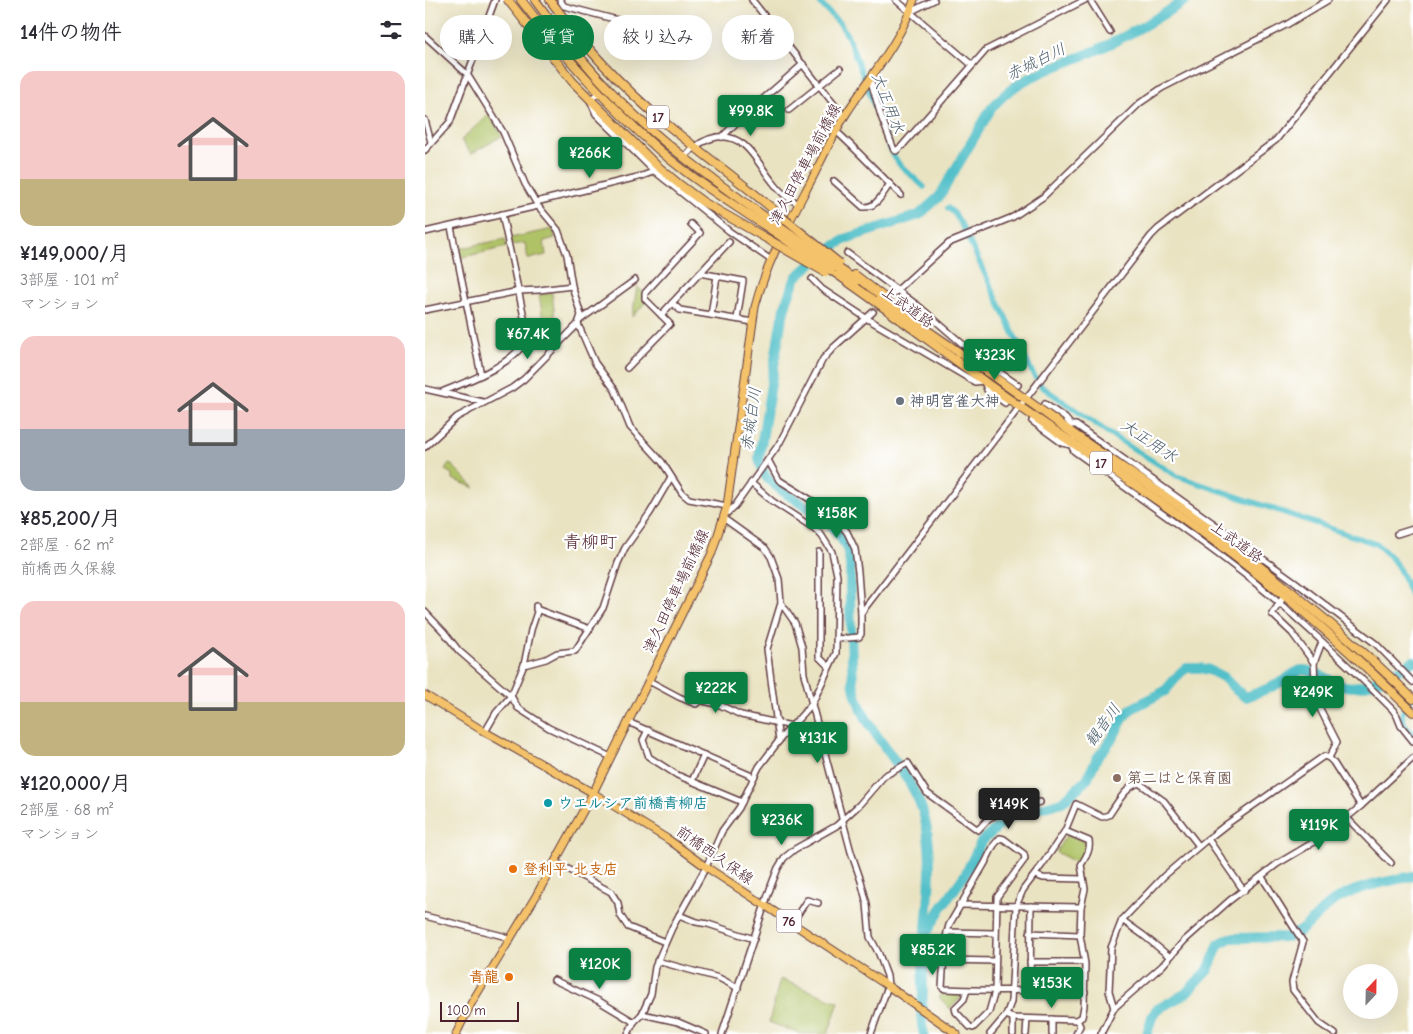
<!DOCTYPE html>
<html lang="ja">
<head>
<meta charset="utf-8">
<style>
	:root { --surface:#fff; --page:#f2f2f3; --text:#2b2b33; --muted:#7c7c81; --accent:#0b8043 }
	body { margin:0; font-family:"Comic Neue","Klee One",sans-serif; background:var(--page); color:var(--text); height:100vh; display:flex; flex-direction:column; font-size:19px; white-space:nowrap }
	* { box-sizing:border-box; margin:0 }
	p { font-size:16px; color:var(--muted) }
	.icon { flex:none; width:28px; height:28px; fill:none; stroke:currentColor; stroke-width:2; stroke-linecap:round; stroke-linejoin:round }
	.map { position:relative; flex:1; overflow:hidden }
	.sheet { display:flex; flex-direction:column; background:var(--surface); width:425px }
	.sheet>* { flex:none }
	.top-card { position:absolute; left:15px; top:15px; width:475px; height:45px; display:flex; gap:10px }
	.needle { width:32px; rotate:22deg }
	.tools { position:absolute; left:918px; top:964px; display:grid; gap:10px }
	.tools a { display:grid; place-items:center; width:55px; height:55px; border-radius:50%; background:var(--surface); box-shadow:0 5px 20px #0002; font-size:25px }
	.scale { position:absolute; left:15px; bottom:12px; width:79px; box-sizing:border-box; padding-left:5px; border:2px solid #4a1f2b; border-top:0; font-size:14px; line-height:18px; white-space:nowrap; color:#4a1f2b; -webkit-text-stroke:4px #fff; paint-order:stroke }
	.price { position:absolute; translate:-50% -42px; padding:0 11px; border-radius:5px; background:var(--accent); color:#fff; font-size:16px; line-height:32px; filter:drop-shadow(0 1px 2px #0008) }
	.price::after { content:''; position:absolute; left:50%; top:30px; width:15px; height:11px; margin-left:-8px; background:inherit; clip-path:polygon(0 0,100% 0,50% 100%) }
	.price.active { background:#222; color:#fff }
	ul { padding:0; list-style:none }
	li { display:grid; align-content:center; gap:10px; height:265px; padding:0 20px }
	li span { display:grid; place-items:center; height:155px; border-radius:15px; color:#555 }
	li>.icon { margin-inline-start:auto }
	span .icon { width:90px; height:90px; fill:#fffc; stroke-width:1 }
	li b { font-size:21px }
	h2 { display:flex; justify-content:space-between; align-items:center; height:60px; padding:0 20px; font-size:21px }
	.chip { padding:0 18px; border-radius:22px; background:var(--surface); box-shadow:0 5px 20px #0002; font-size:18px; line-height:45px }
	.chip.active { background:var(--accent); color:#fff }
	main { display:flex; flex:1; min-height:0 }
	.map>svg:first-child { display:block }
</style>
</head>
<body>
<main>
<section class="sheet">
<h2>14件の物件<svg class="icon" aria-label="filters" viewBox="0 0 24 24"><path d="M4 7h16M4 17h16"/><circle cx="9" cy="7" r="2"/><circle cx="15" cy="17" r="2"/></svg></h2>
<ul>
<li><span style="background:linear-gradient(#f6c9c9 70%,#c2b280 0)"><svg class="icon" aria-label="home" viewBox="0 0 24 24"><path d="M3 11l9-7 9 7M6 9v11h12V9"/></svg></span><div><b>¥149,000/月</b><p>3部屋 · 101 m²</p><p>マンション</p></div></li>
<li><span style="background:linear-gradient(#f6c9c9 60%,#9aa5b1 0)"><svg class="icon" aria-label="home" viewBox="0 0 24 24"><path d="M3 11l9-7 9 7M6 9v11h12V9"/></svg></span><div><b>¥85,200/月</b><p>2部屋 · 62 m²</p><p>前橋西久保線</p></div></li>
<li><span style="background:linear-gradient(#f6c9c9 65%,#c2b280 0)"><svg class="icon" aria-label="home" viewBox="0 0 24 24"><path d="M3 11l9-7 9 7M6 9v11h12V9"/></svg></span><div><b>¥120,000/月</b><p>2部屋 · 68 m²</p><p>マンション</p></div></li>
</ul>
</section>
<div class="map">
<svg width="988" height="1034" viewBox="0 0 988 1034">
	<rect width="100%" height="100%" fill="#fff"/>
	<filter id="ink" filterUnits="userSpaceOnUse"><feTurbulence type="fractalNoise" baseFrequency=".02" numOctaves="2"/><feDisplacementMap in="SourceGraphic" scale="10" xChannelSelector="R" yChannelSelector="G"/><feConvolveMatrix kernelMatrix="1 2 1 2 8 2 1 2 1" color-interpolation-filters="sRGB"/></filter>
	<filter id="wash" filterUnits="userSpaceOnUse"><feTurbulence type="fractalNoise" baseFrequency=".0096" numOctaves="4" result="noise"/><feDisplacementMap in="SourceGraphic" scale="20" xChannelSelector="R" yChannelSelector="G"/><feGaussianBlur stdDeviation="1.12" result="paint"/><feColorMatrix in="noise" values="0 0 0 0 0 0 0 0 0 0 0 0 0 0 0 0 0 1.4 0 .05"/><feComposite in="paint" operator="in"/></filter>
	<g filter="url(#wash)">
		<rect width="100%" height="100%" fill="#eae3c2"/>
		<g fill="#afc266" stroke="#7c7048">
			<polygon points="64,114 77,136 46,154 36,140"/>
			<polygon points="128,229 130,238 119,241 121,255 103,259 100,243 87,245 85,238"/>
			<polygon points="80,239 82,247 34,258 32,249"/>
			<polygon points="212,286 219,293 221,302 207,317"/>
			<polygon points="127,293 130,317 118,319 114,295"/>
			<path d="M97 325C99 335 97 340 90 347L82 335 83 328Z"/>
			<polygon points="24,464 27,465 50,488 27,479 27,474 20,470"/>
			<polygon points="643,835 662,842 663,845 654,864 631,852 640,837"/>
			<polygon points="355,979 414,1002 403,1034 375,1034 344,1022"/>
			<polygon points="515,991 536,992 539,994 525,1009 515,998"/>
		</g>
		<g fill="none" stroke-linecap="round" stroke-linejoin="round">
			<g stroke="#53c0c9" stroke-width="5.5">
				<polyline points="392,0 416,25 423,37 455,120"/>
				<polyline points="458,129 467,153 474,164 499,187"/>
				<path d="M523 208 530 214 536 224 608 374 616 386 688 436 752 476 951 544C974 561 977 575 988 600"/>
				<path d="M988 696C974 713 973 718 988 734"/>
			</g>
			<g stroke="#53c0c9" stroke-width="10">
				<path d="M503 931 515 910 541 873 556 842 584 817 637 802 645 795 662 779 672 758 687 739 699 717 706 709 740 691 756 672 762 668H775L784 670 798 677 812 691 821 697C835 692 849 687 860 680 865 676 871 671 877 670 889 669 902 680 913 684 936 694 969 674 988 661"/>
				<path d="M499 1034C494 1019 498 1004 498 989 496 932 514 872 499 816 487 770 445 740 431 695 427 684 428 673 427 661 426 637 425 614 425 589 425 575 427 558 420 545 405 514 366 502 343 479 338 474 336 465 334 458L356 323 362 300 371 277 402 250 423 238 494 215 514 197 566 109C592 75 637 66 674 49 705 35 733 18 761 0"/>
				<path d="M722 1034 727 1017 731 1010 760 994 783 970 794 944 805 938 863 937C881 931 891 914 906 903 930 886 961 882 988 876"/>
			</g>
		</g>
	</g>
	<g filter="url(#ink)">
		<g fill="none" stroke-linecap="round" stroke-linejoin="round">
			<g stroke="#cabca4" stroke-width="5" stroke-dasharray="5 2.5" stroke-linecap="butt">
				<polyline points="172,94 185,81"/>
				<polyline points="448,312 468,294"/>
			</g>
			<g stroke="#623c42" stroke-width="8">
				<g id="minor">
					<polyline points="135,0 139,6 204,23"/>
					<polyline points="327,0 419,117"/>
					<polyline points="471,0 547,65"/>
					<polyline points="665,0 685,32"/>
					<polyline points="485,12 509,0"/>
					<polyline points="0,36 42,74 78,132 100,184 113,206 133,230 142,255 147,286 156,315 153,324 170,363 190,390 205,427 237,462 257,493 264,499 302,506"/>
					<polyline points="445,78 456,116 469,150 471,151 477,146 561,50 660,0"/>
					<polyline points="172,94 165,100 171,114 228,170 304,231 346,260"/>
					<polyline points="364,110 415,69"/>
					<polyline points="0,120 6,142"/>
					<path d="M412 132C434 152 454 174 476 195"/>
					<polyline points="297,137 315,119 378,64"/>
					<polyline points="0,150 25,122 70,0"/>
					<path d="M262 154C271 145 280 139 292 137 321 133 332 163 347 181 354 191 363 199 374 204"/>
					<path d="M409 181 438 207C452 208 457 194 465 184"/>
					<polyline points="111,202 217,176 225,173 228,170"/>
					<polyline points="26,227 56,375"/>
					<polyline points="0,232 113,206"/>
					<polyline points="304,242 247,303 255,310 328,322"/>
					<polyline points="422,253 496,308 549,354 553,361 553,367"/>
					<polyline points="275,273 318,281 312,319"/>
					<polyline points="387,279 397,289 441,318 550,382 559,381"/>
					<polyline points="468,294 524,243 588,217 618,197 715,103 737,88 861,25 903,0"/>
					<polyline points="0,310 94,291 114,290 147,286"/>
					<polyline points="236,315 220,299 220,293 275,233 266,224"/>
					<polyline points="286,315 292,276"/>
					<polyline points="155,320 210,280"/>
					<polyline points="553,361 564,365 593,385"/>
					<polyline points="202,368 245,324 236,315 247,303"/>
					<polyline points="559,381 562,390 580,403"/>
					<polyline points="0,389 58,402"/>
					<path d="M17 392C43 381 92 364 103 336L77 214"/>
					<polyline points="620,404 640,418 646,425"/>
					<polyline points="607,421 637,443 646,445"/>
					<polyline points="641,428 646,425 651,425 869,581 951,644 988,682"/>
					<path d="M648 440 646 445 649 451C709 494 770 535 828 581 877 621 923 665 968 710L972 716 976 726 988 741"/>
					<polyline points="0,447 32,417 87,388 99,379 153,324"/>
					<polyline points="343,460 354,480 394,505 408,516 422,532 430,549 433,572 436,613 436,634 434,637 412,639"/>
					<polyline points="300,515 310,506 354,444 398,359 409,347 448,312"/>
					<polyline points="298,518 340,548 346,557 354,579 356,603 370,623 377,647 379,674 426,852 436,881 442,904 445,937 454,954 462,976 463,986 446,1034"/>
					<polyline points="972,534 988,529"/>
					<polyline points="394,552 394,657 404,667"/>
					<polyline points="858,598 847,614 867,633 889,663"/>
					<polyline points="111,609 165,629"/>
					<polyline points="0,612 19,632 34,651 86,696 93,708 124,728 186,757"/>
					<polyline points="436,613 726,236 733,229 851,140 963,0"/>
					<polyline points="897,642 889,663 891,701 912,742 904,758"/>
					<polyline points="99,665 106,630 112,612 111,606"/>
					<polyline points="224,681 254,697 271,704 275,700 295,705 316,715 367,726"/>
					<polyline points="203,722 329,777"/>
					<polyline points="223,730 218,740 224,757 252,775 317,802"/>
					<polyline points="60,732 71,713 86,696 99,665 121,659 132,653 150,651 178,608 193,563 200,548 225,513 246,477"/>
					<polyline points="354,741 342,649 356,603"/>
					<polyline points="267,781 279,755"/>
					<polyline points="922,818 966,863"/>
					<polyline points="783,839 819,891"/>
					<polyline points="130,862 186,892 193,903 195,915 203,927 240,942"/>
					<polyline points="610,875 618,878 658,879"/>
					<polyline points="837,877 878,942 867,982 868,990 894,1023 910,1034"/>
					<polyline points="534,905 656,907"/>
					<polyline points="254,915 271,922 283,924 329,939"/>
					<polyline points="0,916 78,936 85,941"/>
					<polyline points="697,920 718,935 745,957"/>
					<polyline points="367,923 382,900 393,903"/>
					<polyline points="522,932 571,933"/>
					<polyline points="605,933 655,935"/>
					<polyline points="518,960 570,961"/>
					<polyline points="232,961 294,978 313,988"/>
					<polyline points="605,962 659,962"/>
					<polyline points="129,980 174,1001 209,1022"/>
					<path d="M542 990 539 999 530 1008 531 1012 545 1027 548 1028 564 1012 570 991 572 897 600 859 599 854 579 839 575 838 569 845 560 863 524 925 520 941 517 987 520 989C567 991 613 990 660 992"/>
					<polyline points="605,990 606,906"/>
					<polyline points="689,1008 684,991 686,948 697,920 739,876 779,842 802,824 899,756 904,758 908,762 936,806"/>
					<polyline points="217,1014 253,1022 281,1034"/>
					<path d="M581 1015 588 1018 652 1020 657 1017 659 1006 660 964 655 935 656 907 660 889 656 865C660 858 666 850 664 841L640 831"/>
					<polyline points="203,1034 209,1022 217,1014 226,994 230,967 247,928 281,867 297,831 314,808 334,767 356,738 387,704 411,653 412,575 407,552 397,536 390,529 347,501 326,483"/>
					<polyline points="297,1034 346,886 353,868 359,858 370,849 411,826 434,805 459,776 483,763 502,793 553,830 564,818 577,812 615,802"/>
					<path d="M565 1034 581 1015 586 1002 591 906 598 890 617 865 640 831 651 804 677 817 684 815C691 805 701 786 714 783L739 801 774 846"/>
					<polyline points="588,1034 588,1018"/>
					<polyline points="601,1034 602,1019"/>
					<polyline points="627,1034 627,1019"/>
					<polyline points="651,1034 655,1026 652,1020"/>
					<polyline points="676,1034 689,1008 737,966 759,941 804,901 852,864 901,835 936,806 988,758"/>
				</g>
			</g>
			<g stroke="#623c42" stroke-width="9">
				<g id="major">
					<polyline points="0,695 60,732 168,793 244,840 281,867 463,986 532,1034"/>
					<path d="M31 1034 47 1002 111 896 168 793 287 553 302 506 330 307C342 260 367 217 389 175 399 155 409 133 421 114 444 78 476 41 489 0"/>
				</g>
			</g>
			<g stroke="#623c42" stroke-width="10">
				<g id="highway">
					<polyline points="83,0 147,81 230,164 255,185 278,202 346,241"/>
					<path d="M96 0C137 54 182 104 233 149 268 180 309 205 348 231"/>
					<path d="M110 0C135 35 163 68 193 99 241 148 298 187 353 226"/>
					<path d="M125 0C158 45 196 86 239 122 278 155 320 184 358 218"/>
					<polyline points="413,268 432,281"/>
					<path d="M406 270C463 309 517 351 574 392 661 454 753 510 836 577 889 619 940 665 988 712"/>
					<polyline points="430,275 461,299"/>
					<path d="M455 298C521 343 586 388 650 435 688 462 727 486 765 514 843 571 919 631 988 699"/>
				</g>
			</g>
			<use href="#minor" stroke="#fff" stroke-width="5"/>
			<use href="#major" stroke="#f3c26a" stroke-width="7"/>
			<use href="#highway" stroke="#f3c26a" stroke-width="8"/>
			<g stroke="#623c42" stroke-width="10" stroke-linecap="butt">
				<g id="highway-bridge">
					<polyline points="358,218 414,263"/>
					<polyline points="353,226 413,268"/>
					<polyline points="348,231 406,270"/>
					<polyline points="346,241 400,272"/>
				</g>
			</g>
			<use href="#highway-bridge" stroke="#f3c26a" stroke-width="8"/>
		</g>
	</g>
	<circle fill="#6b7280" stroke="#fff" stroke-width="2" cx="475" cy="401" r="5"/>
	<circle fill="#8d6e63" stroke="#fff" stroke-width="2" cx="692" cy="778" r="5"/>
	<circle fill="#0f9aa8" stroke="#fff" stroke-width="2" cx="123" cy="803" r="5"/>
	<g fill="#e8710a" stroke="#fff" stroke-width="2">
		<circle cx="88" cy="869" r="5"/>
		<circle cx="84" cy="977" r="5"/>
	</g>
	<g text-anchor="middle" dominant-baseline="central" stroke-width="4.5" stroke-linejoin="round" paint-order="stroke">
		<g fill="#fff" stroke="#80626b" stroke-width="1">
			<rect x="222" y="105.5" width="22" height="23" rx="4"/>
			<rect x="665" y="451.5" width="22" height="23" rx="4"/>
			<rect x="351.5" y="909.5" width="25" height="23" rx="4"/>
		</g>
		<g font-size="14" font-weight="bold" fill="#4a1f2b">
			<text x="233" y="117">17</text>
			<text x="676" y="463">17</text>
			<text x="364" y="921">76</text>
		</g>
		<g font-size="15" fill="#4a1f2b" stroke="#fff">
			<text transform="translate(380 164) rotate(-62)">津久田停車場前橋線</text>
			<text transform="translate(483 307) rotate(36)">上武道路</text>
			<text transform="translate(812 542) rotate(36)">上武道路</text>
			<text transform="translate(251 591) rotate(-65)">津久田停車場前橋線</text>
			<text transform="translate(290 855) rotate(35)">前橋西久保線</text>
		</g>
		<g font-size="15" font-weight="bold" fill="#5b616d" stroke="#fff" text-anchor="start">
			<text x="485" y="401">神明宮雀大神</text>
		</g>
		<g font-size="15" font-weight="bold" fill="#785e54" stroke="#fff" text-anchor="start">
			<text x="702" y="778">第二はと保育園</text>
		</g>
		<g font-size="15" font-weight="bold" fill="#0d838f" stroke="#fff" text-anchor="start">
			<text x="133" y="803">ウエルシア前橋青柳店</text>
		</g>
		<g font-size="15" font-weight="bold" fill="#c56008" stroke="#fff" text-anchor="start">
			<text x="98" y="869">登利平 北支店</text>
			<text x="74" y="977" text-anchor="end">青龍</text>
		</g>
		<g font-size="16" font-style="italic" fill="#4e5f6a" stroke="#fff">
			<text transform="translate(611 62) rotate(-26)">赤城白川</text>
			<text transform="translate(463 103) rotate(69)">大正用水</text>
			<text transform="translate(326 419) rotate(-82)">赤城白川</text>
			<text transform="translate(724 441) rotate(34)">大正用水</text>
			<text transform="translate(678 725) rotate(-54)">観音川</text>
		</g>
		<g font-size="18" fill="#4a1f2b" stroke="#fff">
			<text x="165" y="542">青柳町</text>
		</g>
	</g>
</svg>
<div class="tools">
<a><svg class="needle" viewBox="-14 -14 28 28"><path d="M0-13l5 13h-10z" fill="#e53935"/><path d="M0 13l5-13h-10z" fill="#7c7c81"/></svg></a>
</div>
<div class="scale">100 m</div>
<b class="price" style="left:326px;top:137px">¥99.8K</b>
<b class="price" style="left:165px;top:179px">¥266K</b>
<b class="price" style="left:103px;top:360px">¥67.4K</b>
<b class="price" style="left:570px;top:381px">¥323K</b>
<b class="price" style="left:412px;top:539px">¥158K</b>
<b class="price" style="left:291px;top:714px">¥222K</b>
<b class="price" style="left:888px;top:718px">¥249K</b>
<b class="price" style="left:393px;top:764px">¥131K</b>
<b class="price active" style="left:584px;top:830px">¥149K</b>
<b class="price" style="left:357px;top:846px">¥236K</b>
<b class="price" style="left:894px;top:851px">¥119K</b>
<b class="price" style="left:508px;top:976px">¥85.2K</b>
<b class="price" style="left:175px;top:990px">¥120K</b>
<b class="price" style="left:627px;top:1009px">¥153K</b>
<div class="top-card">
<a class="chip">購入</a>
<a class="chip active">賃貸</a>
<a class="chip">絞り込み</a>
<a class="chip">新着</a>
</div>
</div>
</main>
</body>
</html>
